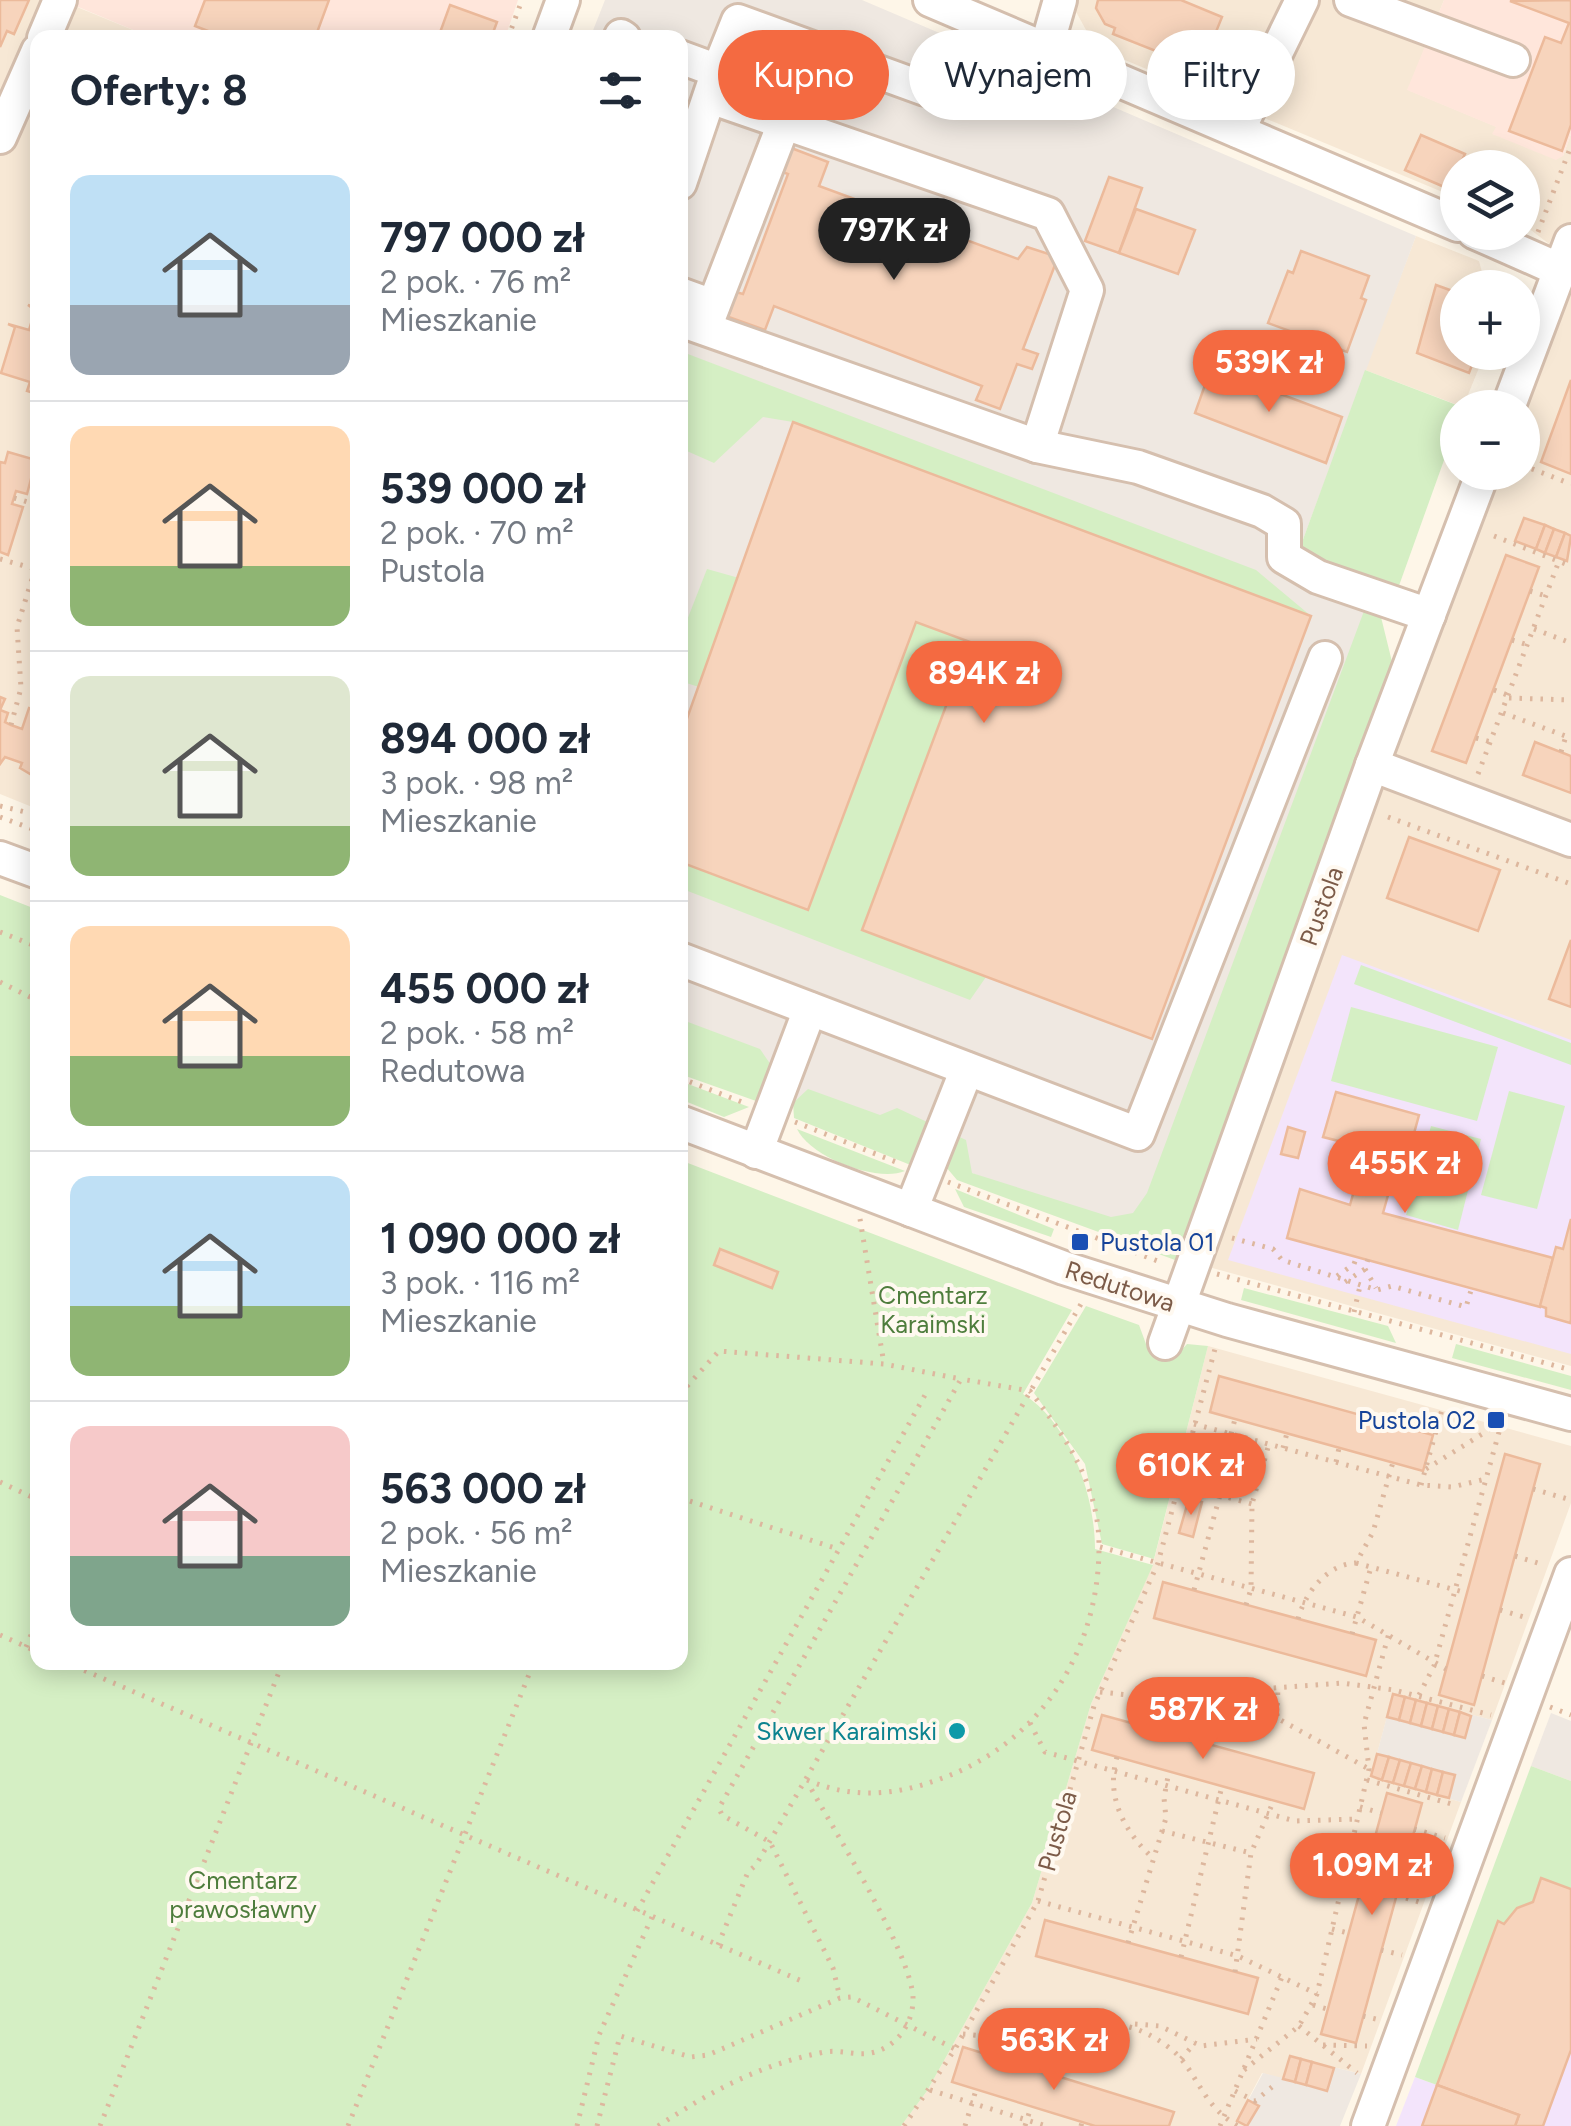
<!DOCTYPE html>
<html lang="pl">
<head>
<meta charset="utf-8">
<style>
	:root { --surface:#fff; --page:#f6f6f7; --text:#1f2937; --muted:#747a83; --line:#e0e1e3; --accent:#f46a41 }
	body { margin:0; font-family:Figtree,sans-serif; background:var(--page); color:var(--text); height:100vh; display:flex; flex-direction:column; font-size:38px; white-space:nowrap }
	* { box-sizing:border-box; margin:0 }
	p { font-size:32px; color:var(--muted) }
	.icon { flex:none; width:55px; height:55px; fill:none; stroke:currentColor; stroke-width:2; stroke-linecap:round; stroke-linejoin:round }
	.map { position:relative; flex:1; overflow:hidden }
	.details { position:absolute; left:30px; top:30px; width:658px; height:1640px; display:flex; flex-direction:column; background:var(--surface); border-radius:20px; box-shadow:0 5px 25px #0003 }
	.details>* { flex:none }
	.top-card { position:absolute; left:718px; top:30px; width:702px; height:90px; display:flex; gap:20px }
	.fabs { position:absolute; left:1440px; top:150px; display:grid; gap:20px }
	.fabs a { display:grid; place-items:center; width:100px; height:100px; border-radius:50%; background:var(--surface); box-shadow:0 5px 25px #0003; font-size:50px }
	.price { position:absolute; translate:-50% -85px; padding:0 22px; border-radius:35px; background:var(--accent); color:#fff; font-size:32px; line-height:65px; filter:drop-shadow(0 2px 5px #0008) }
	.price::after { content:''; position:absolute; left:50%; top:60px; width:30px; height:22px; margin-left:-15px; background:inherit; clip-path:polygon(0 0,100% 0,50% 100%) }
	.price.active { background:#222; color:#fff }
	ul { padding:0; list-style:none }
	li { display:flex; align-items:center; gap:30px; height:250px; padding:0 40px }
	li+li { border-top:2px solid var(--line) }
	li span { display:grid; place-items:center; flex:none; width:280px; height:200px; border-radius:20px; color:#555 }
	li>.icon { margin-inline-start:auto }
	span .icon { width:120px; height:120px; fill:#fffc; stroke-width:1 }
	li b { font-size:42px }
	h2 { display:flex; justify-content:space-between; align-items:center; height:120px; padding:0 40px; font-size:42px }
	.tag { padding:0 35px; border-radius:45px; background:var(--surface); box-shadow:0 5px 25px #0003; font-size:35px; line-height:90px }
	.tag.active { background:var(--accent); color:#fff }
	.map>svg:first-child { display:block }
</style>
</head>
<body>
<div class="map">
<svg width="1571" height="2126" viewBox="0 0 1571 2126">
	<rect width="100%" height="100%" fill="#fef6e8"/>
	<g fill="#f7e8d5">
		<polygon points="0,0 78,0 77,7 150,37 38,38 37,809 0,794"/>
		<polygon points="1078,0 1444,0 1408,90 1497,127 1493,134 1563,156 1571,134 1571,1366 1205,1266 1480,473 1522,472 1522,408 1557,250 1523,224 1522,168 1458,168 1457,198 1096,48 1075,10"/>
		<polygon points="1416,236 1479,261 1486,287 1458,288 1458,352 1485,353 1463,407 1365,370"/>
		<polygon points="1208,1346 1571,1446 1571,1503 1492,1720 1393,1695 1371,1776 1461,1802 1361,2074 1290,2056 1283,2079 1262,2073 1237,2120 1247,2126 901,2126 927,2091 1032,1903 1091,1704 1153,1564"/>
	</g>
	<g fill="#ffe6db">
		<polygon points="78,0 518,0 505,38 150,37 76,6"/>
		<polygon points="1444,0 1571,0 1571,134 1563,156 1556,160 1492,134 1496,127 1407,90"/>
	</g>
	<g fill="#efe8e1">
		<polygon points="605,0 862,0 1416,236 1301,545 1310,561 1313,591 1381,617 1146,1241 680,1059 680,38 590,38"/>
		<polygon points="1393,1694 1492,1720 1461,1802 1371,1776"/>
		<polygon points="1551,1713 1571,1721 1571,1781 1531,1766"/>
		<polygon points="1290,2056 1361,2074 1340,2126 1247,2126 1237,2121 1263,2073 1283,2078"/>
	</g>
	<g fill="#f3e4fb">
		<polygon points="1342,955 1571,1040 1571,1354 1228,1260"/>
		<polygon points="1571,2050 1571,2126 1396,2126 1415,2077 1544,2124"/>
	</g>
	<g fill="#d5efc4">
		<polygon points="680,351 1256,570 1311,616 793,422 763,417 714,463 680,448"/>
		<polygon points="1365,370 1462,407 1458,408 1457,424 1396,594 1310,561 1301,545"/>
		<polygon points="707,569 739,578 699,687 680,681 680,638"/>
		<polygon points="1364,611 1381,617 1395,674 1175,1260 957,1180 941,1161 913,1166 794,1118 793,1103 808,1089 880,1115 897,1108 966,1140 972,1173 1111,1217 1133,1213 1147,1193"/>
		<polygon points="916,622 970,642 862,930 986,977 970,1000 680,888 680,862 808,911"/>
		<path d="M0 895 38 910V1662H680V1160L1072 1310 1023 1394C1071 1424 1095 1496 1095 1549L1153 1565 1091 1704 1032 1903 927 2091 901 2126H0Z"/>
		<polygon points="1361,965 1571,1043 1571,1065 1354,984"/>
		<polygon points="1351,1007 1498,1047 1477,1121 1331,1081"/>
		<polygon points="680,1019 760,1049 771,1065 756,1101 680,1074"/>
		<polygon points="680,1081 749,1107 724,1117 680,1099"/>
		<polygon points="1509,1091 1565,1106 1537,1209 1481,1195"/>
		<polygon points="1431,1126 1481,1139 1458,1230 1406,1215"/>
		<path d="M797 1129 905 1171C877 1183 810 1157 797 1129Z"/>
		<polygon points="955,1189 1054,1229 1051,1237 964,1207"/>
		<polygon points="1244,1288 1388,1326 1396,1343 1241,1300"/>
		<polygon points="1086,1306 1139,1325 1146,1344 1178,1354 1187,1344 1208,1346 1154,1559 1102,1544 1085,1464 1034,1393"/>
		<polygon points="1456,1344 1571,1376 1571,1390 1452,1358"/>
		<polygon points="1531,1766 1571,1781 1571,2050 1544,2124 1415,2077"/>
	</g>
	<g fill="#f7d4bc" stroke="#ecba9b" stroke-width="2.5">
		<polygon points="0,0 29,0 14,34 7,31 0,47"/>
		<polygon points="205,0 329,0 315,38 226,38 195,26"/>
		<polygon points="1098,0 1181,0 1222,17 1201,69 1113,34 1115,28 1105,24 1096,8"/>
		<polygon points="1571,0 1571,125 1562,151 1509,131 1545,37 1561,43 1569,23 1510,1"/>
		<polygon points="450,5 497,22 491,38 438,38"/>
		<polygon points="942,94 960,99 954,118 935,112"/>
		<polygon points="1421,135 1465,154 1449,189 1405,170"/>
		<polygon points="786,146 828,162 819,186 1018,259 1027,247 1058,257 1023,349 1038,354 1032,369 1017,364 1000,409 976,400 982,386 774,306 765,330 723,315 732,291 743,294 788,174 777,170"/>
		<polygon points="1109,177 1142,188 1119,253 1085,241"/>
		<polygon points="1136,209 1195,230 1178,274 1119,253"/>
		<polygon points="1301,251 1369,276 1361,298 1366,300 1347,352 1268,323 1288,271 1293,273"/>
		<polygon points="1436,285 1458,293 1458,352 1477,352 1469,373 1417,353"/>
		<polygon points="38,300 38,403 37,394 27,391 30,382 1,373 15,327 8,324 29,330 35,310 28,305 35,307"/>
		<polygon points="1211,368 1342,417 1326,463 1195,413"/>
		<polygon points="1571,380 1571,474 1541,462"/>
		<polygon points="793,422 1311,616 1152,1039 862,930 970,642 916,622 808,910 680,862 680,738"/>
		<polygon points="8,452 36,460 27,494 16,491 12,504 23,507 8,555 0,552 0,462 5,463"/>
		<polygon points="1524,518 1545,525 1536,549 1515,541"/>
		<polygon points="1545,525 1554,529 1545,553 1536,549"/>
		<polygon points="1554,529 1565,533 1556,557 1545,553"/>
		<polygon points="1565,533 1571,536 1567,561 1556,557"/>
		<polygon points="1506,555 1539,567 1466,763 1432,751"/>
		<polygon points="0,697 5,699 0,710 8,713 5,722 11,725 22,729 29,708 38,711 37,778 20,768 22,763 5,757 0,764"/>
		<polygon points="1535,742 1571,756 1571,793 1523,775"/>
		<polygon points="1409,837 1500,870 1478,931 1387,898"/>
		<polygon points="1571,940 1571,1007 1549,999"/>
		<polygon points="1336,1092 1419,1115 1407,1159 1399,1156 1383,1213 1553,1258 1540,1307 1287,1238 1300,1189 1350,1205 1366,1148 1323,1137"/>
		<polygon points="1288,1127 1305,1132 1298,1158 1281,1154"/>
		<polygon points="1571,1219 1571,1320 1570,1323 1546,1316 1546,1308 1540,1306 1556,1247 1563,1249"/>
		<polygon points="720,1249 778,1272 772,1288 714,1265"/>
		<polygon points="1219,1376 1433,1435 1423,1471 1210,1412"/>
		<polygon points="1505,1454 1540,1464 1474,1705 1439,1695"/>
		<polygon points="1189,1498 1202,1502 1193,1537 1179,1533"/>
		<polygon points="1163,1582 1376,1640 1366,1676 1154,1618"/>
		<polygon points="1393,1694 1405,1697 1399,1720 1387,1717"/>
		<polygon points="1405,1697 1416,1700 1410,1723 1399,1720"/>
		<polygon points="1416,1700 1427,1703 1421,1726 1410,1723"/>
		<polygon points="1427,1703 1438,1706 1432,1729 1421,1726"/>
		<polygon points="1438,1706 1449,1709 1443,1732 1432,1729"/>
		<polygon points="1449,1709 1460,1712 1454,1735 1443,1732"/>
		<polygon points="1460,1712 1471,1716 1465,1738 1454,1735"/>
		<polygon points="1102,1715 1314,1773 1304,1809 1092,1750"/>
		<polygon points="1377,1754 1389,1757 1382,1780 1371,1776"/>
		<polygon points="1389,1757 1400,1760 1393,1783 1382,1780"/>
		<polygon points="1400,1760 1411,1763 1404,1786 1393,1783"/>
		<polygon points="1411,1763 1422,1766 1415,1789 1404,1786"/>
		<polygon points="1422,1766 1432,1769 1426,1792 1415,1789"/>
		<polygon points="1432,1769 1443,1772 1437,1795 1426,1792"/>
		<polygon points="1443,1772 1455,1775 1449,1798 1437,1795"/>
		<polygon points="1387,1793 1422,1803 1356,2043 1321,2034"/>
		<polygon points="1541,1878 1571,1889 1571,2050 1543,2126 1515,2126 1519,2115 1437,2085 1498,1921 1504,1924 1517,1908 1533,1902"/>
		<polygon points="1045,1920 1258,1978 1248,2014 1036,1956"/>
		<polygon points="963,2047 1174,2112 1169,2126 1095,2126 952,2082"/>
		<polygon points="1290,2056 1301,2059 1295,2082 1283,2079"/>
		<polygon points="1301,2059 1312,2062 1306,2085 1295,2082"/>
		<polygon points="1312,2062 1334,2068 1327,2091 1306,2085"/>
		<polygon points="1437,2085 1519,2115 1515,2126 1422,2126"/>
		<polygon points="1248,2100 1259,2106 1247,2126 1237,2121"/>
	</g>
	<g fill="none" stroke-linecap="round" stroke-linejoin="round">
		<g stroke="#d5bfae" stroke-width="38">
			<g id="minor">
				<polyline points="930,0 1458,225"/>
				<polyline points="1351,0 1513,60"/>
				<polyline points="621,36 624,38"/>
				<polyline points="44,38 60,0"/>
				<polyline points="549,38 563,0"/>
				<polyline points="1046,49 1060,0"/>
				<polyline points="680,57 718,71 680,183"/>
				<polyline points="718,71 738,21 925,89"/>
				<polyline points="710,97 1048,214 1087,290 1037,446"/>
				<polyline points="1238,131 1302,0"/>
				<polyline points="0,137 38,51"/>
				<polyline points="1474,232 1560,270"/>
				<polyline points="680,294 713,306"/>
				<polyline points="680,320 1037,446 1138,467 1262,511 1284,524 1284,557 1318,577 1429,615"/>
				<polyline points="705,328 784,123"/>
				<polyline points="1508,408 1571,241"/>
				<polyline points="1372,765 1571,840"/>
				<polyline points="0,858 38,872"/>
				<polyline points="680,959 1138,1134 1325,658"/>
				<polyline points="680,1122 1064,1268 1227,1320 1571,1414"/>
				<polyline points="756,1152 810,1009"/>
				<polyline points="911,1210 967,1069"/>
				<polyline points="1165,1343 1372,765 1483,472"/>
				<polyline points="1368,2126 1571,1574"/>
			</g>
		</g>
		<g stroke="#ddb79e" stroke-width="5" stroke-dasharray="2.5 8" stroke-linecap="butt">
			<polyline points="508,38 522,0"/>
			<polyline points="1538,232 1571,146"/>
			<polyline points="1522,465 1571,484"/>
			<polyline points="14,498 38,505"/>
			<polyline points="1494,536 1571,566"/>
			<polyline points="0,559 35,569"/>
			<polyline points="1530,591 1546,596"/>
			<polyline points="1534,629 1571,643"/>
			<polyline points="1512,640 1528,645"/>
			<polyline points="1494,690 1510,696"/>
			<polyline points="1509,698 1571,700"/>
			<polyline points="1503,713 1571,738"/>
			<polyline points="11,725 21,688 17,627 38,560"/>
			<polyline points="1476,738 1491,742"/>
			<polyline points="1561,752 1566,736"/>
			<polyline points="1478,774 1559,561"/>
			<polyline points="0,806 38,815"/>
			<polyline points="0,817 38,831"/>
			<polyline points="1388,817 1571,884"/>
			<polyline points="0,932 38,947"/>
			<polyline points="0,982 38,1001"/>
			<polyline points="680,1078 747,1104"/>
			<polyline points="795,1122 901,1164"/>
			<polyline points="948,1182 1163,1263"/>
			<polyline points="860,1219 884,1364"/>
			<polyline points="1232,1238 1273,1249 1282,1260 1377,1290 1392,1286 1466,1307 1472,1287"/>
			<polyline points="1365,1269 1376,1288"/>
			<polyline points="1217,1274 1571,1370"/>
			<polyline points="1337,1276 1354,1264 1357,1256"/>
			<polyline points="1345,1282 1365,1269 1368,1259"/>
			<polyline points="1354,1312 1360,1286"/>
			<polyline points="680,1394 719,1351 884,1364 961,1379 719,1808 722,1815 770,1842 833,1968 840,1998"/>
			<polyline points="1194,1424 1421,1485 1452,1487 1486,1479"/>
			<polyline points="1231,1434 1235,1419"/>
			<polyline points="1283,1448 1287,1433"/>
			<polyline points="1336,1462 1339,1448"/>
			<polyline points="1426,1469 1500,1423"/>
			<polyline points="0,1482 38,1500"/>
			<polyline points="1178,1484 1252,1504"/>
			<polyline points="1421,1485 1443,1406"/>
			<polyline points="1533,1489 1571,1500"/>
			<polyline points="680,1498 838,1549"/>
			<polyline points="1100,1547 1357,1617 1446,1669"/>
			<polyline points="1515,1556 1544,1565"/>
			<polyline points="1356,1563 1467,1593"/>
			<polyline points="1194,1590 1220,1495"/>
			<polyline points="1246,1605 1251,1589 1252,1504 1269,1444"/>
			<polyline points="1500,1610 1524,1617"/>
			<path d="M1298 1619C1305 1593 1327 1564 1356 1563L1373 1532 1393 1462"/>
			<polyline points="1352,1634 1371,1567"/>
			<polyline points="0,1635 38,1652"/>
			<polyline points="26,1647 38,1618"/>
			<polyline points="65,1662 804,1982"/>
			<polyline points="1482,1676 1505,1683"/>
			<polyline points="1100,1692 1148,1697 1191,1717 1208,1720 1266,1712 1369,1769"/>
			<polyline points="1419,1695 1434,1666 1501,1425"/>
			<polyline points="1148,1697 1342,1683 1394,1690 1491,1715"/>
			<polyline points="1550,1707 1571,1715"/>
			<polyline points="1277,1716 1278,1685"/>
			<polyline points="1030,1723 1045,1752 1295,1821 1357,1819"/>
			<path d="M1117 1757C1105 1797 1125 1833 1154 1859"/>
			<path d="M807 1780C852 1799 894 1796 940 1779 1039 1744 1098 1653 1099 1549 1100 1486 1067 1439 1030 1391L961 1379"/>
			<polyline points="1367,1780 1455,1805"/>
			<polyline points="1360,1807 1381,1813"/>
			<polyline points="1414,1829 1445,1838"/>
			<polyline points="1162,1831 1251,1853"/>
			<polyline points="1342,1884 1360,1889"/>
			<polyline points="1396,1895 1422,1903"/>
			<polyline points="1038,1901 1238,1956 1317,1994"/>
			<polyline points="637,1911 925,1395"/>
			<polyline points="1332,1929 1348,1933"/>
			<polyline points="1128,1943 1166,1818 1164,1798 1169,1771"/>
			<polyline points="718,1945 748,1872 756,1865 1081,1304"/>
			<polyline points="1381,1950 1402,1955"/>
			<polyline points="1181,1957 1222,1786"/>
			<polyline points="1235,1972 1251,1853 1274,1800"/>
			<polyline points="1313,2005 1327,2009"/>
			<polyline points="1363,2016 1380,2020"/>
			<polyline points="1135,2024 1160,2026 1201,2046 1257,2039"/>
			<polyline points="1299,2026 1357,2073"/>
			<path d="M963 2034C988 2036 1016 2041 1041 2037 1095 2029 1117 2010 1167 2046 1198 2068 1198 2103 1238 2126"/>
			<polyline points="1323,2045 1367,2046"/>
			<polyline points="1181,2059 1195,2043"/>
			<polyline points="1244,2070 1299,2026 1317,1994 1369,1769 1364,1724 1389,1633"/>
			<polyline points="930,2090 1046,2126"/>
			<polyline points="1235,2091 1255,2101 1272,2087"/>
			<polyline points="100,2126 283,1662"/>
			<polyline points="348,2126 534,1662"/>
			<polyline points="577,2126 599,2035 652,1917"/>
			<polyline points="597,2126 620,2036 691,2057 708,2055 840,1998 852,1997 955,2049"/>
			<path d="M658 2126C713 2090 761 2064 825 2052 843 2049 860 2058 878 2051 900 2043 914 2020 913 1997 910 1951 833 1829 808 1783"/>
			<polyline points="904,2126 955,2049 1038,1901 1094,1706 1158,1563 1216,1345"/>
			<polyline points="965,2126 976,2090"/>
			<polyline points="1025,2126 1031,2107"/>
			<polyline points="1081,2126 1082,2122"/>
			<polyline points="1220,2126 1282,1977"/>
		</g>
		<use href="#minor" stroke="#fff" stroke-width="32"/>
	</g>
	<g fill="#1a4fb4" stroke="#fff9f0" stroke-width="4">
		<rect x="1070" y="1232" width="20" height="20" rx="5"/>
		<rect x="1486" y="1410" width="20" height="20" rx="5"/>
	</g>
	<circle fill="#0f9aa8" stroke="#fff9f0" stroke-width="4" cx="957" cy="1731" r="10"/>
	<g text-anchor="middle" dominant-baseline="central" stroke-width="8" stroke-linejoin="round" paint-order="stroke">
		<g font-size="25" fill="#7c5b48" stroke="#fff9f0">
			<text transform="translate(1321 906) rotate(-70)">Pustola</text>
			<text transform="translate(1120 1286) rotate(18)">Redutowa</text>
			<text transform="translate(1057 1831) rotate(-74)">Pustola</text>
		</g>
		<g font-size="25" fill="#164399" stroke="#fff9f0" text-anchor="start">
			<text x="1100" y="1242">Pustola 01</text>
			<text x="1476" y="1420" text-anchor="end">Pustola 02</text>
		</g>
		<g font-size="25" fill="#4e7d3c" stroke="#fff9f0">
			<text x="933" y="1295">Cmentarz<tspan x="933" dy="29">Karaimski</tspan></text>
			<text x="243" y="1880">Cmentarz<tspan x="243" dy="29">prawosławny</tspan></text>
		</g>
		<g font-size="25" fill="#0d838f" stroke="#fff9f0" text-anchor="end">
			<text x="937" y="1731">Skwer Karaimski</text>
		</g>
	</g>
</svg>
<div class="fabs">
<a><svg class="icon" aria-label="layers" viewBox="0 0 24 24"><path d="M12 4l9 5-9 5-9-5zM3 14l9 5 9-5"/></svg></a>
<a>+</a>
<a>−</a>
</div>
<b class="price active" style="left:894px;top:283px">797K zł</b>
<b class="price" style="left:1269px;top:415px">539K zł</b>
<b class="price" style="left:984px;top:726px">894K zł</b>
<b class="price" style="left:1405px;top:1216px">455K zł</b>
<b class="price" style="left:1191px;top:1518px">610K zł</b>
<b class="price" style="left:1203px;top:1762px">587K zł</b>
<b class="price" style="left:1372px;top:1918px">1.09M zł</b>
<b class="price" style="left:1054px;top:2093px">563K zł</b>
<div class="top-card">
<a class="tag active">Kupno</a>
<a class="tag">Wynajem</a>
<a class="tag">Filtry</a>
</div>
<section class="details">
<h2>Oferty: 8<svg class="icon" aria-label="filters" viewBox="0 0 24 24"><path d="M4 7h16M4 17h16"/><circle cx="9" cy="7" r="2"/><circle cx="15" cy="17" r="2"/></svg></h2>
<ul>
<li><span style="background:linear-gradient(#bfe0f5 65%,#9aa5b1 0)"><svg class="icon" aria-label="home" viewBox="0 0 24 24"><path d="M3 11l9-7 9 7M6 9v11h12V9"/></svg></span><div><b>797 000 zł</b><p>2 pok. · 76 m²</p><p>Mieszkanie</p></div></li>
<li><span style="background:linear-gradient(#ffd9b3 70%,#8fb573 0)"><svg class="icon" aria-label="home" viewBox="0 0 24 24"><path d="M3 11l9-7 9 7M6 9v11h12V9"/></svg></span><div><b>539 000 zł</b><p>2 pok. · 70 m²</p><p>Pustola</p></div></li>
<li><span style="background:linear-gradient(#dfe7d0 75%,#8fb573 0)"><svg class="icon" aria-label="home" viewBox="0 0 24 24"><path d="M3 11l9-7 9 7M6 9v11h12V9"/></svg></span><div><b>894 000 zł</b><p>3 pok. · 98 m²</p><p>Mieszkanie</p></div></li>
<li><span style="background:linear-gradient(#ffd9b3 65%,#8fb573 0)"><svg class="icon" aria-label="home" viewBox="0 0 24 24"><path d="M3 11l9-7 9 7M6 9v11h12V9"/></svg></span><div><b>455 000 zł</b><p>2 pok. · 58 m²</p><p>Redutowa</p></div></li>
<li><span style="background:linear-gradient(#bfe0f5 65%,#8fb573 0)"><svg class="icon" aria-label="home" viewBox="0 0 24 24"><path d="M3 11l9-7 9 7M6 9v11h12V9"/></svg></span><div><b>1 090 000 zł</b><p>3 pok. · 116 m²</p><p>Mieszkanie</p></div></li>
<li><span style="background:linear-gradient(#f6c9c9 65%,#7fa58c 0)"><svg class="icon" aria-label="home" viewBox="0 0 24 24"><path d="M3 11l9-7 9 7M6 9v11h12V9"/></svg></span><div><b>563 000 zł</b><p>2 pok. · 56 m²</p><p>Mieszkanie</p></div></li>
</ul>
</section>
</div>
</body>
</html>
